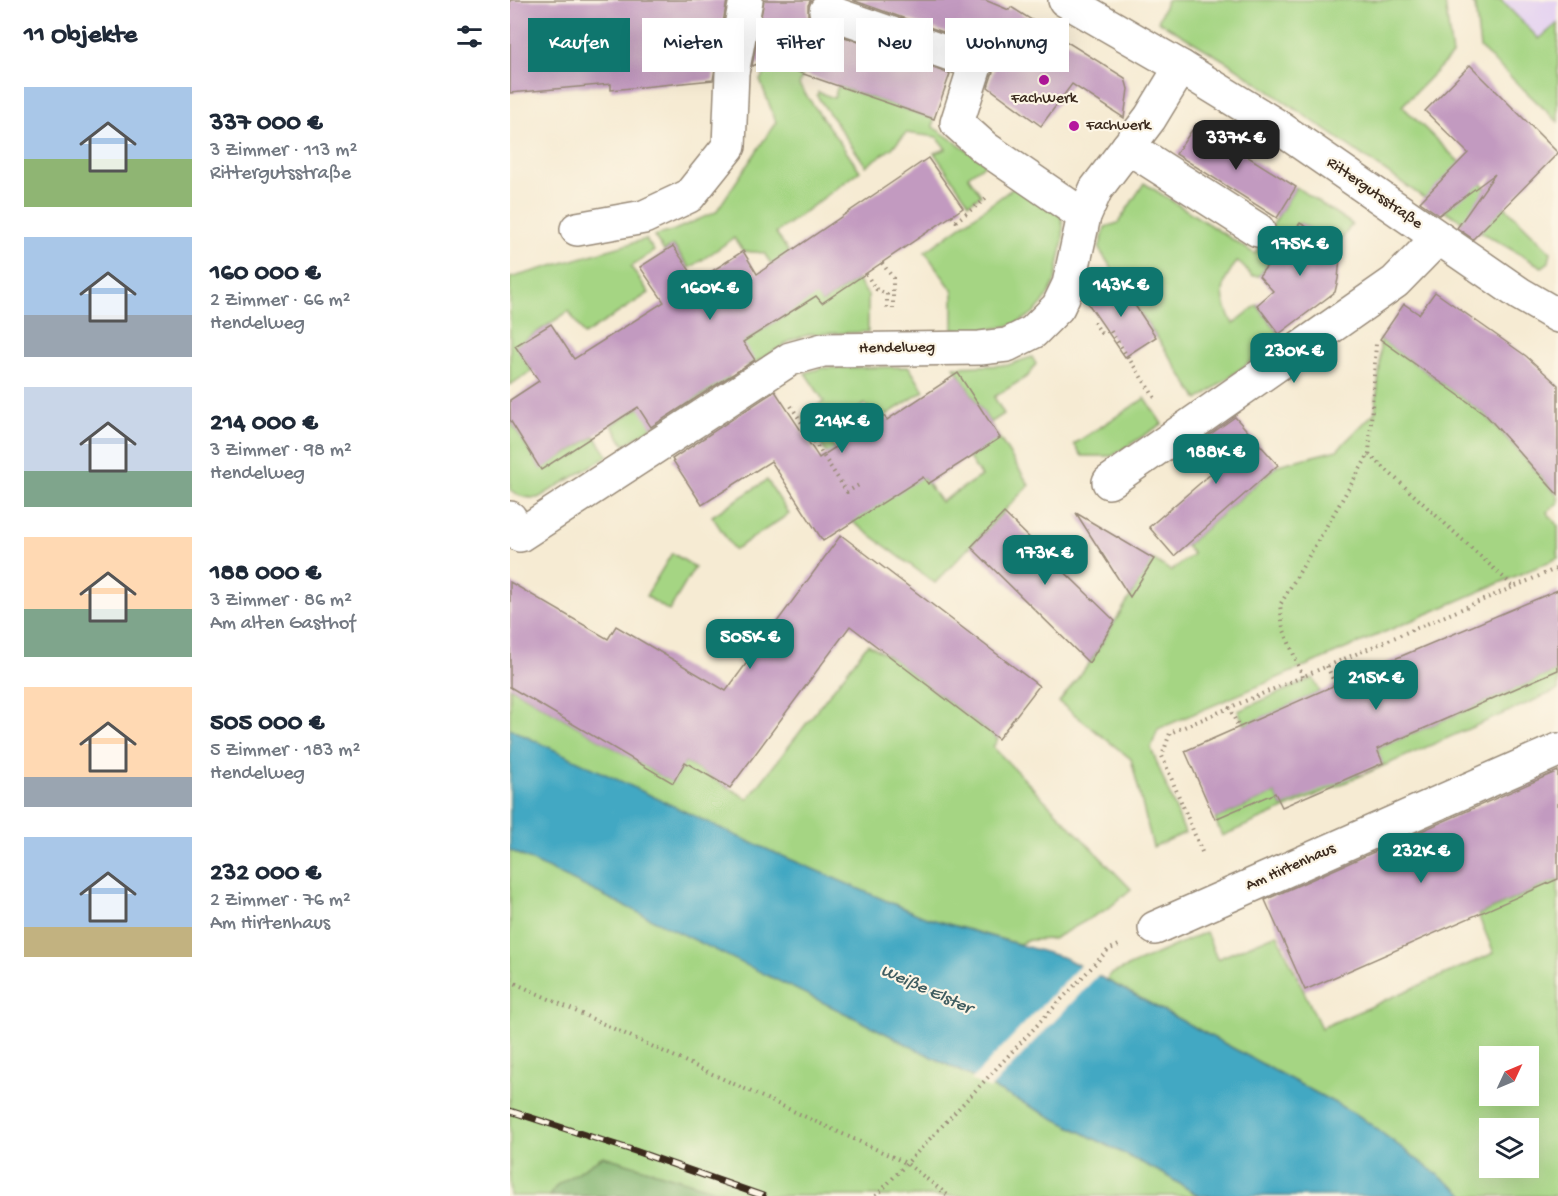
<!DOCTYPE html>
<html lang="de">
<head>
<meta charset="utf-8">
<style>
	:root { --surface:#fff; --page:#f6f6f7; --text:#1f2937; --muted:#747a83; --accent:#0f766e }
	body { margin:0; font-family:"Gochi Hand",sans-serif; background:var(--page); color:var(--text); height:100vh; display:flex; flex-direction:column; font-size:22px; white-space:nowrap }
	* { box-sizing:border-box; margin:0 }
	p { font-size:20px; color:var(--muted) }
	.icon { flex:none; width:33px; height:33px; fill:none; stroke:currentColor; stroke-width:2; stroke-linecap:round; stroke-linejoin:round }
	.map { position:relative; flex:1; overflow:hidden }
	.sheet { display:flex; flex-direction:column; background:var(--surface); width:510px }
	.sheet>* { flex:none }
	.guide { position:absolute; left:18px; top:18px; width:570px; height:54px; display:flex; gap:12px }
	.needle { width:39px; rotate:46deg }
	.controls { position:absolute; left:969px; top:1046px; display:grid; gap:12px }
	.controls a { display:grid; place-items:center; width:60px; height:60px; border-radius:0px; background:var(--surface); box-shadow:0 6px 24px #0002; font-size:30px }
	.price { position:absolute; translate:-50% -51px; padding:0 14px; border-radius:12px; background:var(--accent); color:#fff; font-size:20px; line-height:39px; filter:drop-shadow(0 2px 3px #0008) }
	.price::after { content:''; position:absolute; left:50%; top:36px; width:18px; height:14px; margin-left:-9px; background:inherit; clip-path:polygon(0 0,100% 0,50% 100%) }
	.price.selected { background:#222; color:#fff }
	ul { padding:0; list-style:none }
	li { display:flex; align-items:center; gap:18px; height:150px; padding:0 24px }
	li span { display:grid; place-items:center; flex:none; width:168px; height:120px; border-radius:0px; color:#555 }
	li>.icon { margin-inline-start:auto }
	span .icon { width:72px; height:72px; fill:#fffc; stroke-width:1 }
	li b { font-size:26px }
	h2 { display:flex; justify-content:space-between; align-items:center; height:72px; padding:0 24px; font-size:26px }
	.chip { padding:0 21px; border-radius:0px; background:var(--surface); box-shadow:0 6px 24px #0002; font-size:21px; line-height:54px }
	.chip.selected { background:var(--accent); color:#fff }
	main { display:flex; flex:1; min-height:0 }
	.map>svg:first-child { display:block }
</style>
</head>
<body>
<main>
<section class="sheet">
<h2>11 Objekte<svg class="icon" aria-label="filters" viewBox="0 0 24 24"><path d="M4 7h16M4 17h16"/><circle cx="9" cy="7" r="2"/><circle cx="15" cy="17" r="2"/></svg></h2>
<ul>
<li><span style="background:linear-gradient(#a9c7e8 60%,#8fb573 0)"><svg class="icon" aria-label="home" viewBox="0 0 24 24"><path d="M3 11l9-7 9 7M6 9v11h12V9"/></svg></span><div><b>337 000 €</b><p>3 Zimmer · 113 m²</p><p>Rittergutsstraße</p></div></li>
<li><span style="background:linear-gradient(#a9c7e8 65%,#9aa5b1 0)"><svg class="icon" aria-label="home" viewBox="0 0 24 24"><path d="M3 11l9-7 9 7M6 9v11h12V9"/></svg></span><div><b>160 000 €</b><p>2 Zimmer · 66 m²</p><p>Hendelweg</p></div></li>
<li><span style="background:linear-gradient(#c9d6e8 70%,#7fa58c 0)"><svg class="icon" aria-label="home" viewBox="0 0 24 24"><path d="M3 11l9-7 9 7M6 9v11h12V9"/></svg></span><div><b>214 000 €</b><p>3 Zimmer · 98 m²</p><p>Hendelweg</p></div></li>
<li><span style="background:linear-gradient(#ffd9b3 60%,#7fa58c 0)"><svg class="icon" aria-label="home" viewBox="0 0 24 24"><path d="M3 11l9-7 9 7M6 9v11h12V9"/></svg></span><div><b>188 000 €</b><p>3 Zimmer · 86 m²</p><p>Am alten Gasthof</p></div></li>
<li><span style="background:linear-gradient(#ffd9b3 75%,#9aa5b1 0)"><svg class="icon" aria-label="home" viewBox="0 0 24 24"><path d="M3 11l9-7 9 7M6 9v11h12V9"/></svg></span><div><b>505 000 €</b><p>5 Zimmer · 183 m²</p><p>Hendelweg</p></div></li>
<li><span style="background:linear-gradient(#a9c7e8 75%,#c2b280 0)"><svg class="icon" aria-label="home" viewBox="0 0 24 24"><path d="M3 11l9-7 9 7M6 9v11h12V9"/></svg></span><div><b>232 000 €</b><p>2 Zimmer · 76 m²</p><p>Am Hirtenhaus</p></div></li>
</ul>
</section>
<div class="map">
<svg width="1048" height="1196" viewBox="0 0 1048 1196">
	<rect width="100%" height="100%" fill="#fcf5e5"/>
	<filter id="ink" filterUnits="userSpaceOnUse"><feTurbulence type="fractalNoise" baseFrequency=".0167" numOctaves="2"/><feDisplacementMap in="SourceGraphic" scale="12" xChannelSelector="R" yChannelSelector="G"/><feConvolveMatrix kernelMatrix="1 2 1 2 8 2 1 2 1" color-interpolation-filters="sRGB"/></filter>
	<filter id="wash" filterUnits="userSpaceOnUse"><feTurbulence type="fractalNoise" baseFrequency=".008" numOctaves="4" result="noise"/><feDisplacementMap in="SourceGraphic" scale="24" xChannelSelector="R" yChannelSelector="G"/><feGaussianBlur stdDeviation="1.35" result="paint"/><feColorMatrix in="noise" values="0 0 0 0 0 0 0 0 0 0 0 0 0 0 0 0 0 1.4 0 .05"/><feComposite in="paint" operator="in"/></filter>
	<g filter="url(#wash)">
		<rect width="100%" height="100%" fill="#f6ebd3"/>
		<polygon fill="#e5d3f1" points="971,0 1048,0 1048,73"/>
		<g fill="#a5d583" stroke="#708050" stroke-width="1.5" fill-rule="evenodd">
			<polygon points="657,0 933,0 935,2 942,55 892,106 1041,252 1039,262 1032,267 926,206 720,64 648,21"/>
			<polygon points="959,0 991,0 1029,39 1048,23 1048,122 970,48 965,6"/>
			<polygon points="305,42 289,85 350,171 266,233 312,303 347,280 358,295 358,332 301,334 282,340 238,367 225,347 289,306 254,253 233,251 224,238 180,268 163,245 154,251 144,236 162,231 206,212 266,122 250,80 268,56"/>
			<polygon points="328,86 424,119 423,127 477,163 458,176 471,195 459,203 424,153 436,149 427,137 396,133 382,148 356,166 307,96 308,92 324,98"/>
			<path d="M634 183 745 254 786 187 842 224 828 245 790 223 749 276H742L728 261C708 283 710 299 723 324L747 305 772 338 688 400 589 249 595 227 608 223Z"/>
			<path d="M509 184C520 192 538 202 547 211 557 223 553 242 550 256 548 265 547 275 544 283 524 331 486 330 443 330V291L415 252Z"/>
			<polygon points="136,239 144,251 121,267 139,293 74,335 59,311 6,346 22,371 0,385 0,278"/>
			<polygon points="870,339 975,414 1043,490 1048,496 1048,503 1037,512 1048,526 1048,558 648,729 641,748 675,833 643,847 621,759 549,702 581,661 643,559 661,571 683,554 676,546 768,465 827,450 865,412 870,366"/>
			<polygon points="522,357 526,364 518,376 484,397 494,414 480,423 519,485 425,583 317,503 327,493 413,477 431,502 471,476 459,458 472,449 460,433 479,421 444,367 498,365"/>
			<polygon points="207,358 220,379 114,445 102,425"/>
			<polygon points="399,367 414,391 367,421 355,404 314,432 345,479 337,484 292,416 314,401 295,373 312,368"/>
			<polygon points="635,398 652,424 602,456 572,456 564,444"/>
			<path d="M0 420 31 469 85 436 98 456 28 498C17 498 8 497 0 489Z"/>
			<polygon points="257,480 279,514 224,550 202,516"/>
			<polygon points="162,553 185,567 159,611 136,596"/>
			<polygon points="358,644 382,658 488,739 483,747 621,889 599,908 543,939 519,940 509,944 414,917 233,839 0,729 0,687 162,782 175,762 238,799"/>
			<polygon points="1048,670 1048,690 712,836 705,819 765,793 772,807 794,797 841,759 849,776 873,765 867,749"/>
			<polygon points="803,678 810,692 735,725 728,711"/>
			<polygon points="0,850 349,1020 654,1174 689,1196 0,1196"/>
			<path d="M1048 879V1196H956L849 1116 597 980 599 975 696 932 707 959 767 934 811 1028 984 953 968 915ZM980 1056H1018V1095H980ZM980 1128H1018V1167H980Z"/>
		</g>
		<polygon fill="#84b671" stroke="#607048" stroke-width="1.5" points="93,1156 225,1196 39,1196 47,1185"/>
		<polygon fill="#43a8c3" stroke="#3f6970" stroke-width="1.5" points="0,729 233,839 414,917 555,958 849,1116 956,1196 689,1196 654,1174 349,1020 0,850"/>
		<polygon fill="#f6ebd3" points="572,963 590,973 480,1089 461,1080"/>
		<g id="blocks">
			<g fill="#c29ac0">
				<polygon points="0,0 217,0 203,80 101,90 101,84 0,93"/>
				<polygon points="254,0 301,0 298,5 298,15 302,23 309,28 440,74 424,119 256,61 242,66"/>
				<polygon points="342,0 475,0 499,10 501,7 615,78 618,89 614,118 562,84 531,126 478,87 484,69 484,60 480,51 473,46"/>
				<polygon points="960,65 1048,153 963,239 947,228 985,174 929,215 910,202 958,153 915,111"/>
				<polygon points="686,124 786,187 767,218 666,154"/>
				<polygon points="418,158 453,208 312,303 306,296 233,342 245,360 141,427 128,407 31,470 0,420 0,400 29,381 5,346 41,324 64,359 154,302 130,267 163,246 187,281 233,251 247,274"/>
				<polygon points="790,223 831,247 828,279 825,292 769,334 747,305 763,291 749,276"/>
				<polygon points="607,278 646,337 615,357 575,299"/>
				<polygon points="925,292 1016,356 1048,385 1048,495 975,414 870,339 894,304 909,314"/>
				<polygon points="448,373 490,438 418,484 413,477 313,541 261,461 192,505 162,459 265,391 309,458 374,416 377,420"/>
				<polygon points="725,417 768,465 664,556 639,527 709,467 688,443"/>
				<polygon points="494,513 605,621 579,663 461,547"/>
				<polygon points="566,513 644,559 620,597"/>
				<polygon points="331,535 529,686 488,739 340,626 220,788 175,762 163,783 0,687 0,582 98,639 106,626 216,691"/>
				<polygon points="1048,590 1048,670 867,749 873,763 772,807 765,793 705,819 675,751 882,660"/>
				<polygon points="1048,771 1048,879 795,990 755,900"/>
			</g>
		</g>
	</g>
	<g filter="url(#ink)">
		<use href="#blocks" fill-opacity="0" stroke="#988a78" stroke-width="1.5"/>
		<g fill="none" stroke-linecap="round" stroke-linejoin="round">
			<g stroke="#988a78" stroke-width="36">
				<g id="minor">
					<polyline points="316,11 466,63 447,123 475,148 574,216"/>
					<polyline points="618,147 748,230"/>
					<polyline points="67,229 134,217 179,196 219,146 222,73 236,0"/>
					<polyline points="599,482 885,282 928,238"/>
					<polyline points="0,518 10,535 280,359 313,350 470,348 497,345 523,332 548,307 559,284 574,216 586,189 640,118 671,67"/>
					<polyline points="645,928 1048,750"/>
				</g>
			</g>
			<g stroke="#988a78" stroke-width="36">
				<polyline id="major" points="555,0 671,67 764,124 1010,294 1048,316"/>
			</g>
			<g stroke="#988a78" stroke-width="4" stroke-dasharray="1.5 4.5" stroke-linecap="butt">
				<polyline points="442,216 446,221 477,198"/>
				<polyline points="372,263 383,278 383,310"/>
				<polyline points="356,274 366,289 377,294 377,310"/>
				<polyline points="584,322 591,333 600,330 647,401"/>
				<polyline points="281,406 337,492 349,485"/>
				<polyline points="859,454 866,344"/>
				<polyline points="817,666 826,686"/>
				<polyline points="793,677 773,628 770,605 859,454 1004,587"/>
				<polyline points="719,707 729,728"/>
				<polyline points="692,852 652,756 660,733 1048,568"/>
				<polyline points="0,981 396,1163 439,1196"/>
				<polyline points="366,1196 598,950 609,945"/>
			</g>
			<use href="#minor" stroke="#fff" stroke-width="33"/>
			<use href="#major" stroke="#fff" stroke-width="33"/>
			<g stroke="#3b2a1e" stroke-width="7">
				<polyline id="rail" points="0,1111 125,1151 253,1196"/>
			</g>
			<use href="#rail" stroke="#fcf5e5" stroke-width="4.5" stroke-dasharray="14" stroke-linecap="butt"/>
		</g>
	</g>
	<g fill="#b5179e" stroke="#fcf5e5" stroke-width="2">
		<circle cx="534" cy="80" r="6"/>
		<circle cx="564" cy="126" r="6"/>
	</g>
	<g text-anchor="middle" dominant-baseline="central" stroke-width="4.5" stroke-linejoin="round" paint-order="stroke">
		<g font-size="16" fill="#3b2a1e" stroke="#fcf5e5">
			<text x="534" y="99">FachWerk</text>
			<text x="576" y="126" text-anchor="start">Fachwerk</text>
		</g>
		<g font-size="16" fill="#3b2a1e" stroke="#fcf5e5">
			<text transform="translate(864 194) rotate(35)">Rittergutsstraße</text>
			<text transform="translate(387 349) rotate(-1)">Hendelweg</text>
			<text transform="translate(781 868) rotate(-24)">Am Hirtenhaus</text>
		</g>
		<g font-size="18" font-style="italic" fill="#3e5c60" stroke="#fcf5e5">
			<text transform="translate(416 990) rotate(24)">Weiße Elster</text>
		</g>
	</g>
</svg>
<div class="controls">
<a><svg class="needle" viewBox="-14 -14 28 28"><path d="M0-13l5 13h-10z" fill="#e53935"/><path d="M0 13l5-13h-10z" fill="#747a83"/></svg></a>
<a><svg class="icon" aria-label="layers" viewBox="0 0 24 24"><path d="M12 4l9 5-9 5-9-5zM3 14l9 5 9-5"/></svg></a>
</div>
<b class="price selected" style="left:726px;top:171px">337K €</b>
<b class="price" style="left:790px;top:277px">175K €</b>
<b class="price" style="left:611px;top:318px">143K €</b>
<b class="price" style="left:200px;top:321px">160K €</b>
<b class="price" style="left:784px;top:384px">230K €</b>
<b class="price" style="left:332px;top:454px">214K €</b>
<b class="price" style="left:706px;top:485px">188K €</b>
<b class="price" style="left:535px;top:586px">173K €</b>
<b class="price" style="left:240px;top:670px">505K €</b>
<b class="price" style="left:866px;top:711px">215K €</b>
<b class="price" style="left:911px;top:884px">232K €</b>
<div class="guide">
<a class="chip selected">Kaufen</a>
<a class="chip">Mieten</a>
<a class="chip">Filter</a>
<a class="chip">Neu</a>
<a class="chip">Wohnung</a>
</div>
</div>
</main>
</body>
</html>
